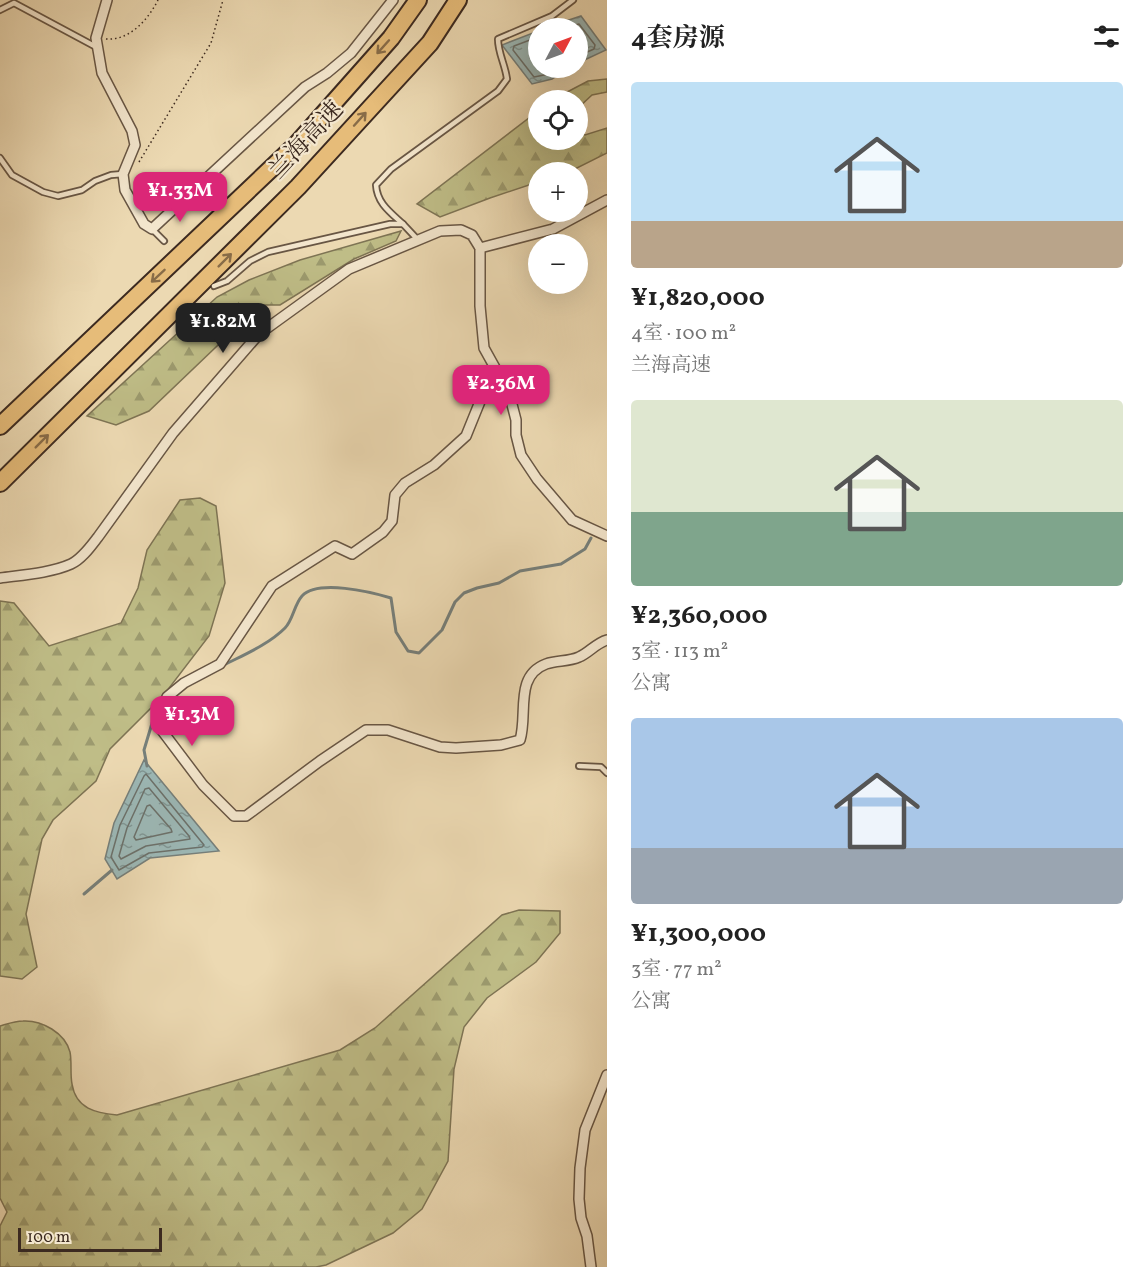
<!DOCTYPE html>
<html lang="zh">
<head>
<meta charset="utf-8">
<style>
	:root { --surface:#fff; --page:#f2f2f2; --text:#222; --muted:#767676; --accent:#db2777 }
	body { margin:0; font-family:Vollkorn,"Noto Serif SC",serif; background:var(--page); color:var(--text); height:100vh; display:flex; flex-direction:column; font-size:22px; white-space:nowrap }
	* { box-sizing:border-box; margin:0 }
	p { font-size:20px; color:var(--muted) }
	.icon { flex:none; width:33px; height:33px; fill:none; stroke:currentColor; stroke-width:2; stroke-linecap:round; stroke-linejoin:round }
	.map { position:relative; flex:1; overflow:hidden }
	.panel { display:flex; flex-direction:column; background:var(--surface); width:540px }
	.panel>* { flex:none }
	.needle { width:39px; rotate:49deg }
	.fabs { position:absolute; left:528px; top:18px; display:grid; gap:12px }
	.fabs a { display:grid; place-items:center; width:60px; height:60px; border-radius:50%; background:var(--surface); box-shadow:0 6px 24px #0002; font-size:30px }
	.scale { position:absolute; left:18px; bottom:15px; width:144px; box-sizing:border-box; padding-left:6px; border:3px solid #3c2a20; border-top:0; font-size:16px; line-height:21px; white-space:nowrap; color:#3c2a20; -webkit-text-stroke:4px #f3e6cd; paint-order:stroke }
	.price { position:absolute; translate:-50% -51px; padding:0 14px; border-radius:12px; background:var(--accent); color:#fff; font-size:20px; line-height:39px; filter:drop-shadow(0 2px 3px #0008) }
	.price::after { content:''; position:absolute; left:50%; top:36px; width:18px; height:14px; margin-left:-9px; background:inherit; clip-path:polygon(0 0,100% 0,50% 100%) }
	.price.active { background:#222; color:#fff }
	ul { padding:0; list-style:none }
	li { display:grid; align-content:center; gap:12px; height:318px; padding:0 24px }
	li span { display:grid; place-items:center; height:186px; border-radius:6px; color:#555 }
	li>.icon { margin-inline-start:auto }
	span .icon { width:108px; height:108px; fill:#fffc; stroke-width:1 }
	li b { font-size:26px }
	h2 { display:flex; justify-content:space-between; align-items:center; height:72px; padding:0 24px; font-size:26px }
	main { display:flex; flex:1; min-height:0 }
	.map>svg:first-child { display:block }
</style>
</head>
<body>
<main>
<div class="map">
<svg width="607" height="1267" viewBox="0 0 607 1267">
	<defs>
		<pattern id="forest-firs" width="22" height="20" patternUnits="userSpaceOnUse" patternTransform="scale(1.5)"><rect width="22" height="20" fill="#bfbd87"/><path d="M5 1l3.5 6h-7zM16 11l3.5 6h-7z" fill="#9c9a6e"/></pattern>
		<pattern id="water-ripples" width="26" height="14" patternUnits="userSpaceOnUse" patternTransform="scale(1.5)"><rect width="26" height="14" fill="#9cb8b6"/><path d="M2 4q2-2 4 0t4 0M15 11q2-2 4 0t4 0" fill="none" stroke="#809694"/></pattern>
	</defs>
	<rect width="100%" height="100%" fill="#ecd9b2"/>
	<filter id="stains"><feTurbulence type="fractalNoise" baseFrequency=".00333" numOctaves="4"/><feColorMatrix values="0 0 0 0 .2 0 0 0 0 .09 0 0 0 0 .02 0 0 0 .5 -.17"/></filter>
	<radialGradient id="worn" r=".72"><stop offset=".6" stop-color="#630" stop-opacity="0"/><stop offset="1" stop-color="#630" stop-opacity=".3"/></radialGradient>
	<g fill="url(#forest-firs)" stroke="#7e7454" stroke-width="1.5">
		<polygon points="607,79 607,92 592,95 578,108 578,100 552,100 588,81"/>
		<polygon points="538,111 538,140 578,140 578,132 585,135 607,128 607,153 569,172 538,172 538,182 490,198 440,217 417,204"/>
		<polygon points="401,231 396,241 354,259 280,305 260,305 149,411 116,425 87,416 217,297 249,280 300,260"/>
		<polygon points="200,498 216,506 225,583 209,636 163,696 110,749 96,781 53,820 42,839 26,914 37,967 22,979 0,976 0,601 14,603 49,646 121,623 138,588 147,550 180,500"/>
		<path d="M519 910 560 911V933L536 962 487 998 464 1027 454 1069 448 1161 422 1209 393 1233 326 1265 316 1267H0V1226L7 1212 0 1198V1026C7 1024 15 1021 23 1021 42 1020 65 1033 70 1052 72 1062 70 1074 72 1084 76 1109 96 1113 117 1115L340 1050 375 1028 502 915Z"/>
	</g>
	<g fill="url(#water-ripples)" stroke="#767f7a" stroke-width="1.5">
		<polygon points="581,16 606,50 578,63 578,28 545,28"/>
		<polygon points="538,31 538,68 569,68 552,79 532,84 502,45"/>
		<polygon points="144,760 219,851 150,858 117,879 105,859 114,823"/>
	</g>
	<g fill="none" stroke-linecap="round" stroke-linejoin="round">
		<g stroke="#6c716b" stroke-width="1.5">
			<polyline points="564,28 579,24 595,45 594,49 578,56"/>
			<polyline points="538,37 514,46 513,50 534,77 549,74 559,68"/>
			<polygon points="146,774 204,845 202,847 149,853 119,870 111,857 120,825 144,776"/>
			<polygon points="149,788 189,836 190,839 146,846 121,859 119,856 127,828 145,789"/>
			<polygon points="150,805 171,829 172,832 136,840 134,837 147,806"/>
		</g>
		<g stroke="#767f7a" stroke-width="3">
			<path d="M222 666C243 655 268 645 285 628 293 620 294 605 302 596 318 579 371 592 391 598L396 632 408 651 419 653 442 630 455 602 464 593 477 588 499 583 520 571 561 564 585 549 591 538"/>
			<polyline points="147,766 144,750 153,720"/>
			<polyline points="84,894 112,870"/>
		</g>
		<g stroke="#685644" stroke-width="8">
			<g id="service">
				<polyline points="0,10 14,3 98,48"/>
				<polyline points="0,158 12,175 43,192 58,196 82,190 95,181 111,175 123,174"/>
				<path d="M403 224C390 212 377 203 376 185L391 169 498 91 507 79C505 64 498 53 498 39L552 16 573 0"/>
				<polyline points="152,229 164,241"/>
				<polyline points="214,286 227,281 250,261 268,252 390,224 403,224 418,240"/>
				<polyline points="579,766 601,767 607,773"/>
			</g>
		</g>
		<g stroke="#685644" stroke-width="12">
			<g id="minor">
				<polyline points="107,0 96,38 102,73 132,131 135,145 123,174 125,190 144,224 152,229 305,87 327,73 351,53 393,0"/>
				<polyline points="480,248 553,229 607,200"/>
				<path d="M502 381 481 399 466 436 434 465 405 483 395 495 392 521 383 532 352 554 335 546 272 586 220 664 184 683 167 697 161 711 160 728 203 785 234 816H246L320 761 366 730H388L440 747 456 748 501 745 520 740C528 714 514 676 546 664 557 660 568 662 579 657 589 653 596 643 607 640"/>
				<path d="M0 578C22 575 51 573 71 564 82 559 91 546 98 537L173 433 259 334 349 269 440 231 461 230 472 235 480 248V306L484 348 509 393 516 420V435L521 455 537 479 572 520 607 536"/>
				<polyline points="591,1267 587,1236 581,1218 579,1199 580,1168 585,1130 607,1075"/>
			</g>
		</g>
		<g stroke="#3c2a20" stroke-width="20">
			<g id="motorway">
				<polyline points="0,426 297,144 391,38 418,0"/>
				<polyline points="0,483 298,187 430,43 458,0"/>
			</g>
		</g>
		<g stroke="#3c2a20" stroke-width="1.5" stroke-dasharray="1.5 3" stroke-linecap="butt">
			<path d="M106 39C129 41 148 20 158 0"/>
			<polyline points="139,162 211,43 223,0"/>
		</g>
		<use href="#service" stroke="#f3e6cd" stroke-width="4.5"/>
		<use href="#minor" stroke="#f3e6cd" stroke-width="9"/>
		<use href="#motorway" stroke="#e6bc79" stroke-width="16"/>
	</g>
	<defs><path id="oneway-shaft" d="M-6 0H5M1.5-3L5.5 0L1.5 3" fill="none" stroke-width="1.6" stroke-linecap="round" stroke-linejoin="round" transform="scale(1.5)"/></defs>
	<g stroke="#886c48">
		<use href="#oneway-shaft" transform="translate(383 47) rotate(132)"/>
		<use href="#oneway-shaft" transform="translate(360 119) rotate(-48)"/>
		<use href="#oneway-shaft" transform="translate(225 260) rotate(-45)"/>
		<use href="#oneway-shaft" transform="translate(158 276) rotate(137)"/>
		<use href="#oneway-shaft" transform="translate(42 441) rotate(-45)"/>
	</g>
	<g text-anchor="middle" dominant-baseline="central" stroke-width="4.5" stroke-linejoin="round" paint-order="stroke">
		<g font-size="24" fill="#3c2a20" stroke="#f3e6cd">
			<text transform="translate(307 141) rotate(-47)">兰海高速</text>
		</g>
	</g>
	<rect width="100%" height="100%" filter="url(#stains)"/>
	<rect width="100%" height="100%" fill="url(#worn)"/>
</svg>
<div class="fabs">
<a><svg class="needle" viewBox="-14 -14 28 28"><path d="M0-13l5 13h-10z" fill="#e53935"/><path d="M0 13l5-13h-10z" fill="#767676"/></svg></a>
<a><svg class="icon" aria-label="locate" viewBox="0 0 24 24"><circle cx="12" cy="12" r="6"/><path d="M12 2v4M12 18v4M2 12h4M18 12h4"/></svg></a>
<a>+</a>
<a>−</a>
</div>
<div class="scale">100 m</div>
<b class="price" style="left:180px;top:223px">¥1.33M</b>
<b class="price active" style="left:223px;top:354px">¥1.82M</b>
<b class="price" style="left:501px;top:416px">¥2.36M</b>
<b class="price" style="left:192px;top:747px">¥1.3M</b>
</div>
<section class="panel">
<h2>4套房源<svg class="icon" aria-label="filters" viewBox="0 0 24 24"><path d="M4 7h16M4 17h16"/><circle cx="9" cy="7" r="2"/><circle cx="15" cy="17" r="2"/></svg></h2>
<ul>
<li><span style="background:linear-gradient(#bfe0f5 75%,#b9a48a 0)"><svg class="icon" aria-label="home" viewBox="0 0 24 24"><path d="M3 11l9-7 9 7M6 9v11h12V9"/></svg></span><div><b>¥1,820,000</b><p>4室 · 100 m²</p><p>兰海高速</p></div></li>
<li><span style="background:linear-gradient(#dfe7d0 60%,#7fa58c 0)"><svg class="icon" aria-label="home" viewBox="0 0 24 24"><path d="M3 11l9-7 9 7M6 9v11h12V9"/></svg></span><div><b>¥2,360,000</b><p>3室 · 113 m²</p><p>公寓</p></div></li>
<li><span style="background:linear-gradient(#a9c7e8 70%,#9aa5b1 0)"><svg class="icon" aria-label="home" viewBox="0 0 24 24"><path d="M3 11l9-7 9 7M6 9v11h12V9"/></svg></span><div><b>¥1,300,000</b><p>3室 · 77 m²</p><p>公寓</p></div></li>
</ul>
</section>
</main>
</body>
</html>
